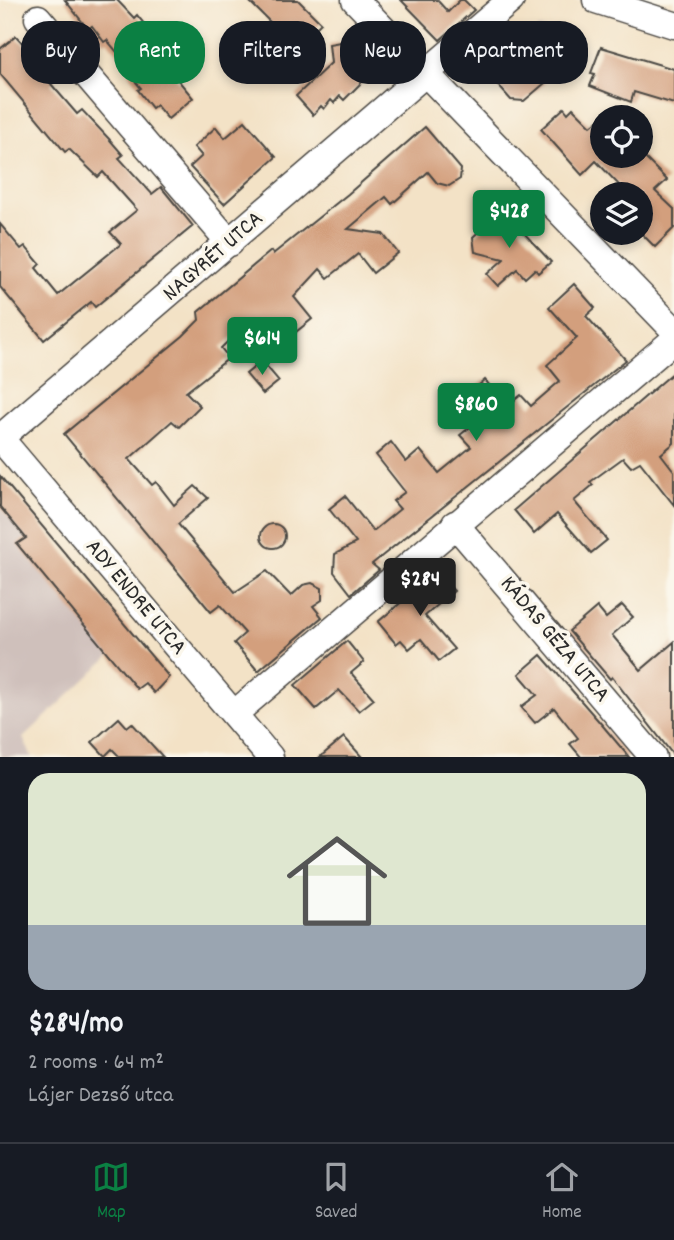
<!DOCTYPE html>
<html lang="en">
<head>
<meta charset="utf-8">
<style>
	:root { --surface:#171b24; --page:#20242c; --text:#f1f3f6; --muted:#9ea1a6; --line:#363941; --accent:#0b8043 }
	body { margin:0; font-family:Dekko,sans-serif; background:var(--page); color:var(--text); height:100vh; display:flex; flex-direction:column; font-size:26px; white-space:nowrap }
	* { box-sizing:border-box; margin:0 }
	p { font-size:23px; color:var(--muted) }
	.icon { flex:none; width:38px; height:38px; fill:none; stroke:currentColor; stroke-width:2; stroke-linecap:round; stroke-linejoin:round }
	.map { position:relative; height:757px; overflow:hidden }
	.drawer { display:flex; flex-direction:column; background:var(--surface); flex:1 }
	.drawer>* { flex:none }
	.guide { position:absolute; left:21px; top:21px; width:634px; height:63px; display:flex; gap:14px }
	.buttons { position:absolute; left:590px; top:105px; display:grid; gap:14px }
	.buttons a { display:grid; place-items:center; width:63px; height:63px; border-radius:50%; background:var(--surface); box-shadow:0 4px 10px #0003; font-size:35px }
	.price { position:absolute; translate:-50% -60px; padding:0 16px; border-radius:7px; background:var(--accent); color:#fff; font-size:23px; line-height:46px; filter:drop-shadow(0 2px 4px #0008) }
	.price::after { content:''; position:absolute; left:50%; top:42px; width:21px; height:16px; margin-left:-10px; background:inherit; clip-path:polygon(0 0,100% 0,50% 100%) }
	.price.on { background:#222; color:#fff }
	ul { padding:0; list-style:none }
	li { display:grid; align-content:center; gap:14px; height:371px; padding:0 28px }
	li+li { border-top:2px solid var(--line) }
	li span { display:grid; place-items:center; height:217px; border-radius:21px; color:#555 }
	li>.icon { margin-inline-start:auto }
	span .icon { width:126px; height:126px; fill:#fffc; stroke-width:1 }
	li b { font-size:30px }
	.tag { padding:0 24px; border-radius:28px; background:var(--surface); box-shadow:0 4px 10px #0003; font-size:24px; line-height:63px }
	.tag.on { background:var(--accent); color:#fff }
	.dock { display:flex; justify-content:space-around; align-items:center; height:98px; border-top:2px solid var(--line); background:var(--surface); font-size:19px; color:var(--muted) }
	.dock a { display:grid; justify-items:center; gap:4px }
	.dock .on { color:var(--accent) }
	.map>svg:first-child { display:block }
</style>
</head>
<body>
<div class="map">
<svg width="674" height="757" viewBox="0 0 674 757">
	<rect width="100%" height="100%" fill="#fbf7ec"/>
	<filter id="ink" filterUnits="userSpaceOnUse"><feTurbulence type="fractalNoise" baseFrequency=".0143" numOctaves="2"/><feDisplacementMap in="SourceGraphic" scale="14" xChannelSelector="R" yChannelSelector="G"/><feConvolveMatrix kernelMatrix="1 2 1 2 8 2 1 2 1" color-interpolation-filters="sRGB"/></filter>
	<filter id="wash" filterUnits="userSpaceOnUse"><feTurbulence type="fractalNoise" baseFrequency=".00686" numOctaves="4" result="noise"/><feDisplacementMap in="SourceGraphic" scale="28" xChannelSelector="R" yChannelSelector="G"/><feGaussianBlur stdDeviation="1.57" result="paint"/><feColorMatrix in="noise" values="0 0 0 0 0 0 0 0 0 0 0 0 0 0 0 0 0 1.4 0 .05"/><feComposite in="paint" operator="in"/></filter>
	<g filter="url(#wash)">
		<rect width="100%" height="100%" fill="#f3e2c6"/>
		<g fill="#cfc0bb">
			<polygon points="538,27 575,40 561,81 548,76 556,51 533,43"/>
			<polygon points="0,507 26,538 17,544 110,656 23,738 32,757 0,757"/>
		</g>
		<g id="blocks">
			<g fill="#d39f7d">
				<polygon points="65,0 117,0 134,18 137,15 162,46 159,48 171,64 167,67 193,98 168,119 156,105 152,108 138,90 141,88 128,73 132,70 107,40 104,42 92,26 88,29"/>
				<polygon points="248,0 298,0 321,23 296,48"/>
				<polygon points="401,0 437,0 448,12 460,0 464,0 474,10 440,40"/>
				<polygon points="16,36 56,79 51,84 77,114 82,110 110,140 123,155 119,158 152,194 161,187 193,226 95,307 91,302 44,340 0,287 0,224 21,249 25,246 40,264 36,268 58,295 121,244 110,232 137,210 103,172 98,177 69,149 65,152 0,74 0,49"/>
				<polygon points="340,42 372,72 344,100 340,96 334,103 331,100 324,109 321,106 313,115 296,96 331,63 329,44"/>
				<polygon points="601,47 674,69 674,104 634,92 631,102 590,86 595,74 591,73"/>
				<polygon points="516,51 545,83 524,101 511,100 489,75"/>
				<polygon points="564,108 568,113 573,108 591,126 602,117 602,156 643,156 667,180 655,191 674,209 674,228 655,247 640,232 640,194 610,194 619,185 596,161 582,175 541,129"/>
				<polygon points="245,121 276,157 224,204 190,167 202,156 194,147 216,127 225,138"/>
				<polygon points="425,127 461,169 460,179 449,186 437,183 428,172 392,204 386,197 348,229 383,234 398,253 373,273 358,254 328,278 320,269 294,297 312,319 272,351 248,322 221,348 229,358 186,392 200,406 179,427 172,421 129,459 152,485 156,482 174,505 195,486 208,498 178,524 235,592 267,571 291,596 303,585 312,583 322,588 322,600 313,606 322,617 258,671 234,643 245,633 220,605 211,612 64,434 183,336 199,320 198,312 271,251 273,254 348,194"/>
				<polygon points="507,215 551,262 538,273 535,269 525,278 517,269 498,286 487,274 504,259 475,252 473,237 490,221 494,226"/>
				<polygon points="574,284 595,308 586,316 626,360 372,564 379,570 351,594 334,572 335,554 356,543 329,509 345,496 373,531 400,509 393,501 405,492 376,455 391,442 406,462 420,450 439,473 471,447 460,435 474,424 457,404 485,380 507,406 521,395 531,406 560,381 547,365 577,338 549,307"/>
				<polygon points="262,361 279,381 263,394 246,374"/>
				<polygon points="674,372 674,443 661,454 674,471 674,505 640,462 631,467 623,458 590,482 593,485 574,501 607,540 591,553 557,514 534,534 514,510"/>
				<polygon points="0,476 169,677 154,693 145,683 137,689 17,544 26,538 0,507"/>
				<circle cx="273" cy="536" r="12"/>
				<polygon points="437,572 454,591 425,616 454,649 439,661 421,639 409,649 401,640 396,644 378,622"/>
				<polygon points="622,605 633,617 612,635 641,670 674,642 674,756 612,677 610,679 569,631 597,607 606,618"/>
				<polygon points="347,641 364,662 351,673 374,699 359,711 339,690 316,709 295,685"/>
				<polygon points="541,655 603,726 629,757 581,757 570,744 578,738 554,708 535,723 521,707 537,695 519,674"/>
				<polygon points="119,718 127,727 132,723 163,757 120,757 112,749 105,756 92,742"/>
				<polygon points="344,737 362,757 320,757"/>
			</g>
		</g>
	</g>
	<g filter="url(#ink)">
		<use href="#blocks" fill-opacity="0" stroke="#494642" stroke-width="2"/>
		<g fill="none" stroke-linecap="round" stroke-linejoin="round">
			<g stroke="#494642" stroke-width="29">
				<g id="minor">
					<polyline points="355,0 674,330"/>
					<polyline points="596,0 674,25"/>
					<polyline points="38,18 230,243"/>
					<polyline points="0,438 511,0"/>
					<polyline points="0,438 270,757"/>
					<polyline points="455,524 653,757"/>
					<polyline points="234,714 674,340"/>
				</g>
			</g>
			<use href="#minor" stroke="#fff" stroke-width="26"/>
		</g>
	</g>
	<g text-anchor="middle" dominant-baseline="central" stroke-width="7" stroke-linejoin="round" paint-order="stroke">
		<g font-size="23" fill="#2b2b2b" stroke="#fbf7ec">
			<text transform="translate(214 257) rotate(-41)">NAGYRÉT UTCA</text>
			<text transform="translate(135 598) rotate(50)">ADY ENDRE UTCA</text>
			<text transform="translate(554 640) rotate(50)">KÁDAS GÉZA UTCA</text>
		</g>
	</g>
</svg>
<div class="buttons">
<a><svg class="icon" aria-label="locate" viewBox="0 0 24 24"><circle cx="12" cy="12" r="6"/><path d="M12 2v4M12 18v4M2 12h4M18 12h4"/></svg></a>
<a><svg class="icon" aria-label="layers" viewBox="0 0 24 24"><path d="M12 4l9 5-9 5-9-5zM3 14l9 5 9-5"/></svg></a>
</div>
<b class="price" style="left:509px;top:250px">$428</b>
<b class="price" style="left:262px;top:377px">$614</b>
<b class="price" style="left:476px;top:443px">$860</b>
<b class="price on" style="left:420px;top:618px">$284</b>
<div class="guide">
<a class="tag">Buy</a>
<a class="tag on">Rent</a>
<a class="tag">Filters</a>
<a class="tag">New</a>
<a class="tag">Apartment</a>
</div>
</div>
<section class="drawer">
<ul>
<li><span style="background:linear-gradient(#dfe7d0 70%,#9aa5b1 0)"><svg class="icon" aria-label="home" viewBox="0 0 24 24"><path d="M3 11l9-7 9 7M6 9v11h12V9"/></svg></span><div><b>$284/mo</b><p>2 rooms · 64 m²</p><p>Lájer Dezső utca</p></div></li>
</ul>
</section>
<nav class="dock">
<a class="on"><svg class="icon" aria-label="map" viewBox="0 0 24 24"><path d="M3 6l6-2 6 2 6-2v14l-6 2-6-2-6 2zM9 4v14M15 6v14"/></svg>Map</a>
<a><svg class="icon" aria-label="saved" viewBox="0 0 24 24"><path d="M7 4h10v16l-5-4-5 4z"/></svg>Saved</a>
<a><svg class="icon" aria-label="home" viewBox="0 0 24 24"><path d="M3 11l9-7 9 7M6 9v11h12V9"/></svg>Home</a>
</nav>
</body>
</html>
